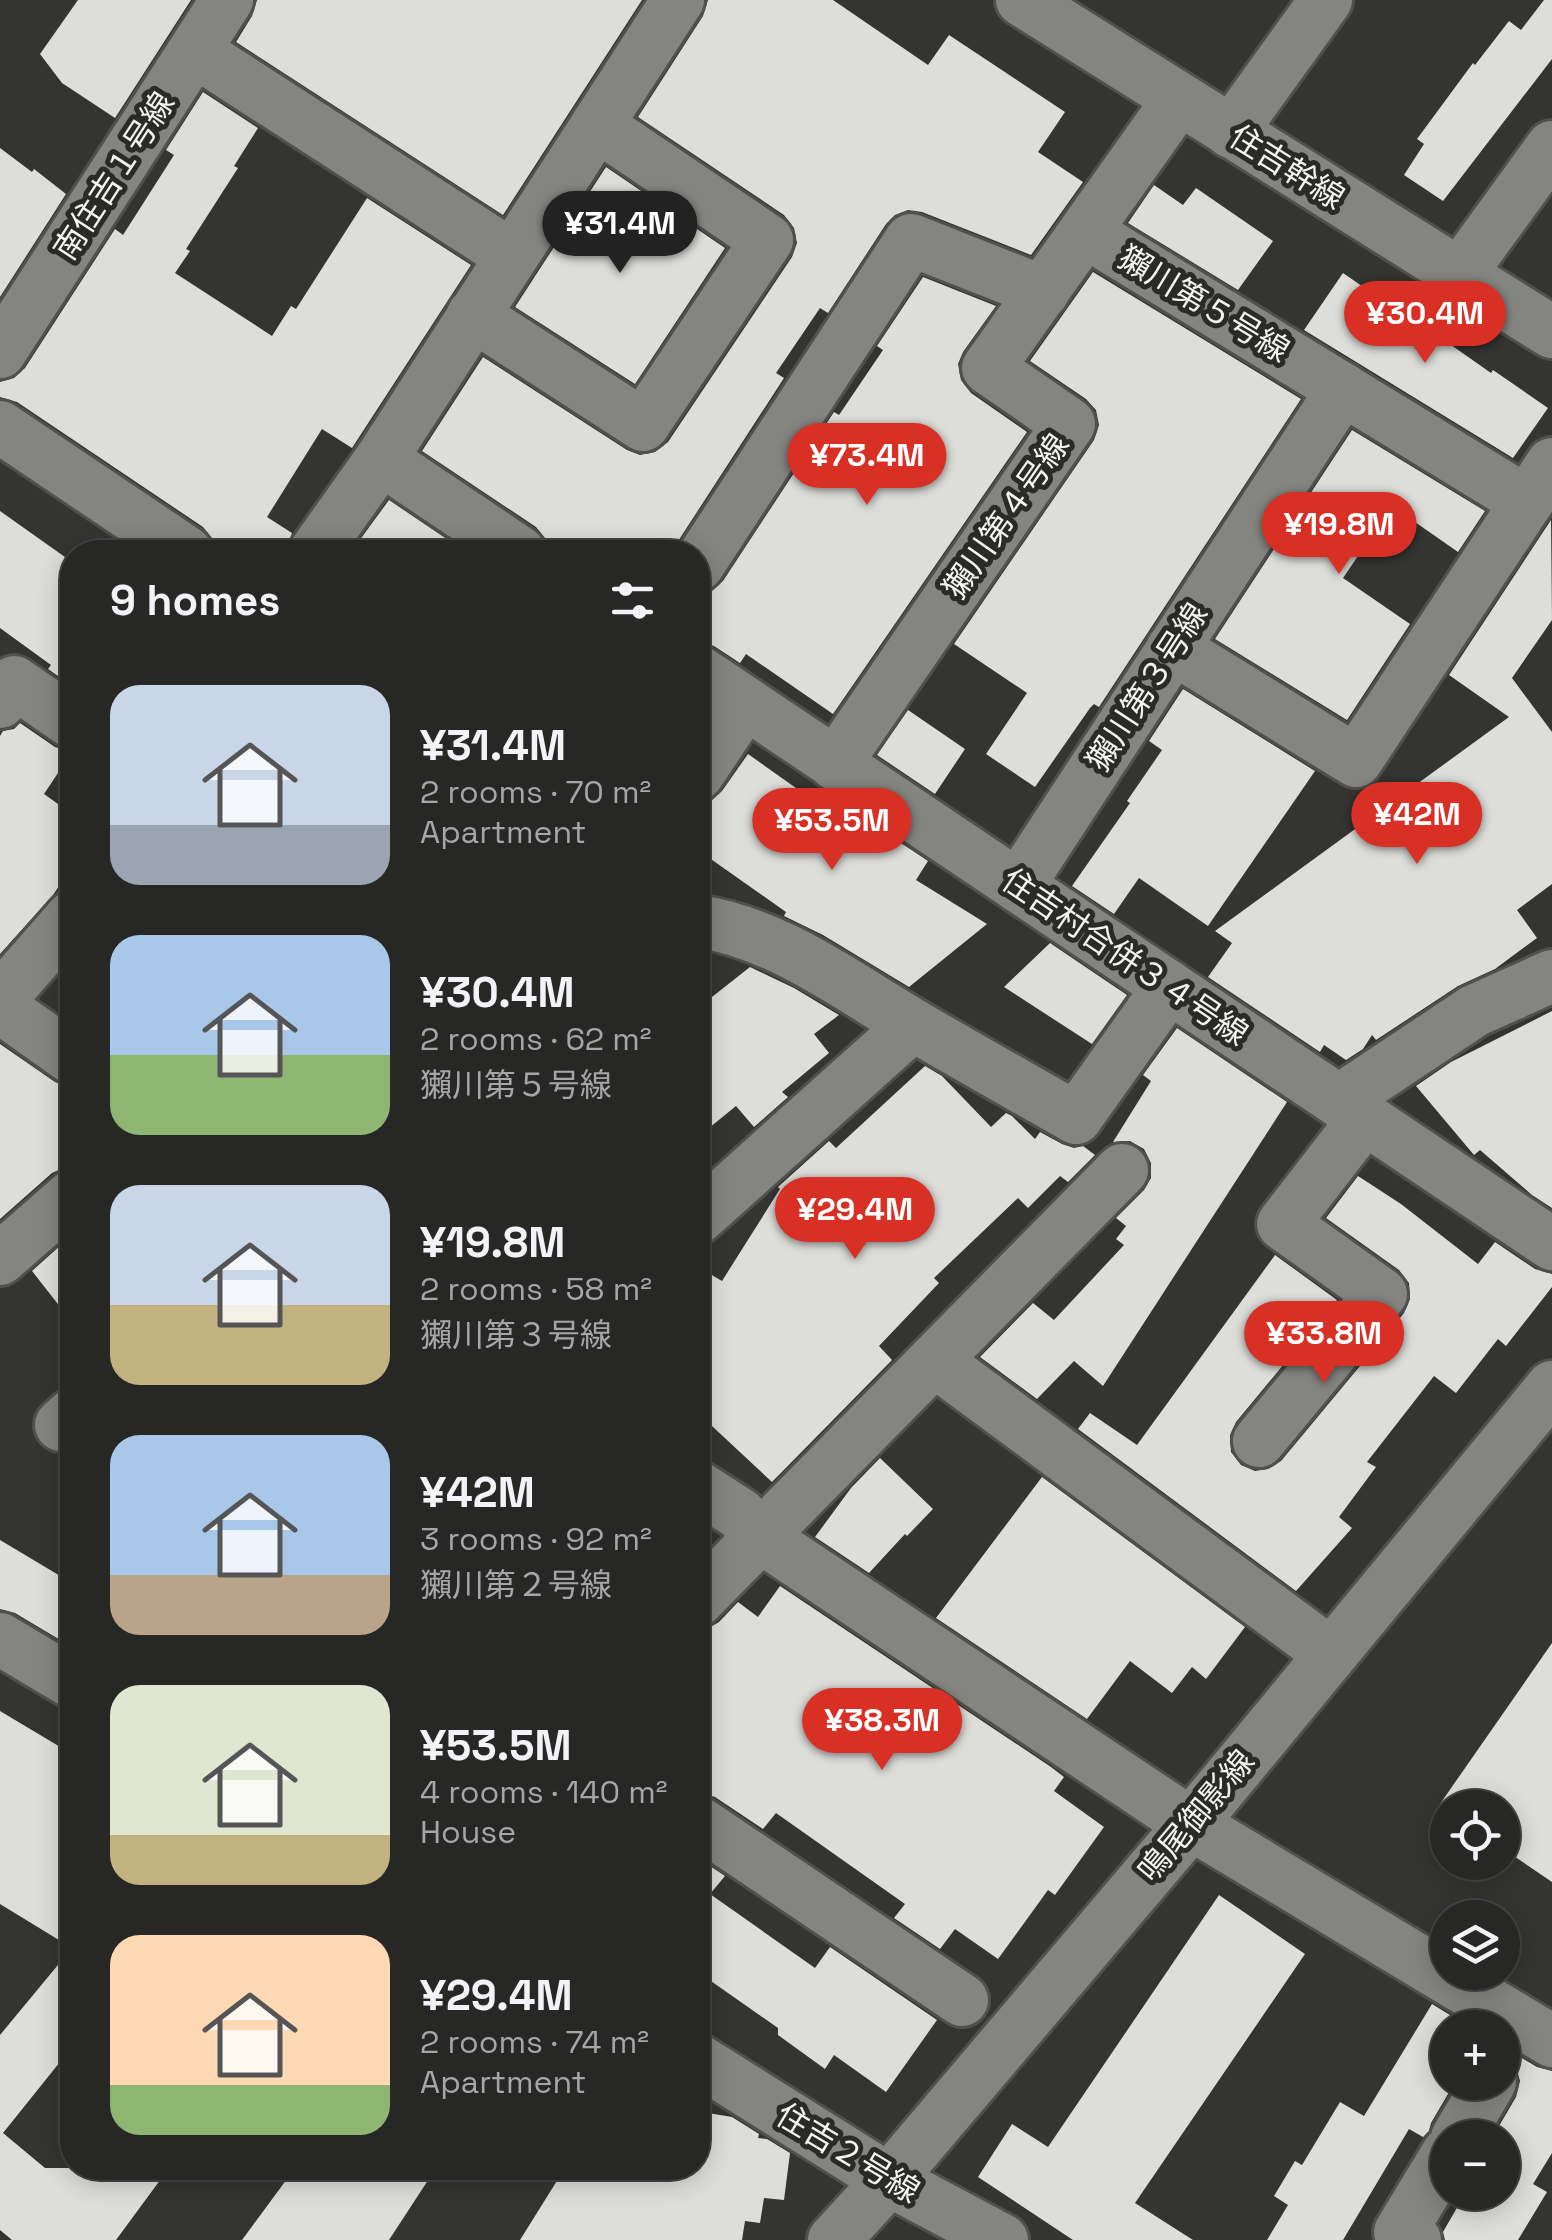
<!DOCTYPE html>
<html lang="en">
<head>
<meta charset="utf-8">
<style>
	:root { --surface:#272826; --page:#2f302e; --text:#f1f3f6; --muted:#a4a6a7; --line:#434443; --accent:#d93025 }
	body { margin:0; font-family:"Space Grotesk","Noto Sans JP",sans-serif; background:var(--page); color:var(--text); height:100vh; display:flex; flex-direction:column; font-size:38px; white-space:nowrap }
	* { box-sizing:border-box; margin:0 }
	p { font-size:32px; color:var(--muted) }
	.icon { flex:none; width:55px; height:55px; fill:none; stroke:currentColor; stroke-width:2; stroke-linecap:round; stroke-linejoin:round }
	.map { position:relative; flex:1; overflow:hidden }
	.panel { position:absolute; left:60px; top:540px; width:650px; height:1640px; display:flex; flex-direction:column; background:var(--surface); border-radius:40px; box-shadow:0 5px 25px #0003,0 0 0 2px var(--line) }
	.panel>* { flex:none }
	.buttons { position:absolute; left:1430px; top:1790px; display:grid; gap:20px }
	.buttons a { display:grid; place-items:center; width:90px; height:90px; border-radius:50%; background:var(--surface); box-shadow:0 5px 25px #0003,0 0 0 2px var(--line); font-size:50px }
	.price { position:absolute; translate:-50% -85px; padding:0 22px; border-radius:35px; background:var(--accent); color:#fff; font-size:32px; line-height:65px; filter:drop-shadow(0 2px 5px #0008) }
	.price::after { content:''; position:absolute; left:50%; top:60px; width:30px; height:22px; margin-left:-15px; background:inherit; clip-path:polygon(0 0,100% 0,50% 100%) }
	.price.active { background:#222; color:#fff }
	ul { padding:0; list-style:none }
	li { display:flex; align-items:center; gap:30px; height:250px; padding:0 50px }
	li span { display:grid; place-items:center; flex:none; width:280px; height:200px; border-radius:30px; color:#555 }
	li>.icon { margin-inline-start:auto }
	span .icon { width:120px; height:120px; fill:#fffc; stroke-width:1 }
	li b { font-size:42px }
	h2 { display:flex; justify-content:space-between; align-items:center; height:120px; padding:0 50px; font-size:42px }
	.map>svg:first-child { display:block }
</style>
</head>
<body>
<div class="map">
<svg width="1552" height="2240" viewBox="0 0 1552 2240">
	<rect width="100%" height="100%" fill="#343532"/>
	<g fill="#dddeda">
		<polygon points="78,0 191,0 115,118 62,83 40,54"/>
		<polygon points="257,0 642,0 503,215 236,42 252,16"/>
		<polygon points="708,0 833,0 928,65 949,35 1065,112 1038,152 1083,182 1031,255 922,212 908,210 895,215 886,224 828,313 820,308 776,373 784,378 671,552 549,552 545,538 536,527 422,451 483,357 627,450 640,455 655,452 668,442 792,257 797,243 794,228 784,215 638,117 703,16"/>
		<polygon points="1544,0 1552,0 1552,59 1443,201 1404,175 1424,144 1417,139 1473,63 1475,65 1509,21 1521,30"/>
		<polygon points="203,92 258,128 234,166 238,168 186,249 190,251 175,273 272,336 291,306 296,309 367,198 471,265 352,448 322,429 267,517 292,533 286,552 222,552 215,548 212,538 203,527 17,402 0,397 0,382 14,378 25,368 115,229 123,235 174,155 166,150"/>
		<polygon points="0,148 32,172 34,169 66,194 0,297"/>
		<polygon points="606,167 725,248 635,384 515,307"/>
		<polygon points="1154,185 1183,205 1196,188 1273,241 1238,290 1128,223"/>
		<polygon points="1093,272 1301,399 1099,707 1094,704 1090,708 1035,787 986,754 1027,693 954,644 1094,440 1099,425 1096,410 1086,399 1030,361"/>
		<polygon points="1343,273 1433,335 1434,333 1491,373 1493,370 1548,408 1513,458 1304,330"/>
		<polygon points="923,277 996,306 963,352 958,364 961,380 971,393 1027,432 833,714 746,654 740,663 714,646 698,641 698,600 701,594 712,591 723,581 834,412 839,415 883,350 877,346"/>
		<polygon points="1352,430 1485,511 1458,552 1392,506 1343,578 1410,624 1347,720 1215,639"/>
		<polygon points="389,500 466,552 351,552"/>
		<polygon points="0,511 72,562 72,686 48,669 51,665 0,628"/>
		<polygon points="1551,520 1552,620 1512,678 1552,732 1552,884 1517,910 1537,938 1495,969 1458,986 1376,1040 1372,1035 1363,1049 1346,1060 1324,1045 1320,1052 1208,977 1232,943 1215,931 1509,717 1449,675"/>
		<polygon points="1183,689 1315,771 1208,926 1139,878 1114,914 1072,886 1130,803 1127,801 1162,750 1149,741"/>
		<polygon points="908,710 965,749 935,794 877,755"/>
		<polygon points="20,723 55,747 72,752 44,794 72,814 72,867 53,895 0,954 0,736 3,731 14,729"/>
		<polygon points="748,754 830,812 838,801 928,861 916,880 987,924 909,987 823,935 784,916 786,912 698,850 698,810 702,803 712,800 722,791"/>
		<polygon points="1050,943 1127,995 1092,1044 1004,987"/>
		<polygon points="750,967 794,988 839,1015 814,1034 829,1053 782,1092 788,1097 754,1127 736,1106 698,1137 698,1008"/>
		<polygon points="1552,1011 1552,1208 1532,1195 1480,1150 1474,1155 1416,1086 1451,1062"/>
		<polygon points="1177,1028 1287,1102 1103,1386 1074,1361 1037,1399 980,1357 1033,1303 1054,1320 1124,1245 1116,1239 1126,1226 1116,1218 1144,1190 1151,1178 1151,1163 1144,1149 1130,1141 1113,1142 1151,1081 1143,1075"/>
		<polygon points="0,1044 55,1082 72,1087 72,1167 65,1167 52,1173 0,1219"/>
		<polygon points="925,1066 942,1076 991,1127 1006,1113 1012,1116 1035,1139 1040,1132 1062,1144 1074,1148 1083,1146 1095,1155 1068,1182 1060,1176 1028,1208 1018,1198 934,1278 939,1283 879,1346 892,1360 772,1482 698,1413 698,1295 710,1274 722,1281 780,1189 778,1187 829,1141 836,1148"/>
		<polygon points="1358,1176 1401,1204 1478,1264 1495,1242 1535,1269 1552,1274 1552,1287 1506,1346 1498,1339 1456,1393 1434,1376 1367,1462 1376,1467 1339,1517 1352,1528 1296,1591 1078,1429 1090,1413 1137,1445 1275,1255 1337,1300 1236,1422 1230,1435 1231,1452 1241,1465 1255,1471 1268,1469 1281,1461 1404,1313 1410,1299 1409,1283 1399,1270 1326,1218"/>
		<polygon points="72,1235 72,1322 32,1271"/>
		<polygon points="880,1458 933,1509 907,1536 905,1534 869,1573 815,1537 851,1488"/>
		<polygon points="1042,1477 1245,1627 1206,1679 1192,1667 1172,1693 1130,1661 1087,1719 936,1618"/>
		<polygon points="0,1540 72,1583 72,1647 15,1613 0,1609"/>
		<polygon points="780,1586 1051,1767 1064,1777 1054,1791 1104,1827 1055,1895 1048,1890 998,1959 955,1929 940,1949 894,1918 905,1904 776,1813 763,1829 715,1797 698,1792 698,1629 707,1629 719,1622 738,1602 758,1617"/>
		<polygon points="1552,1643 1552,1882 1502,1848 1502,1808 1448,1808 1448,1810 1440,1804"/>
		<polygon points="0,1711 72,1754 72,2047 3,2133 45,2168 169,2168 116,2240 12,2240 0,2230 0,2035 72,1948 0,1904"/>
		<polygon points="698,1858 725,1876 710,1894 815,1968 830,1947 937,2020 886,2092 834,2055 825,2069 778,2035 778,2028 698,1972"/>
		<polygon points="1219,1895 1305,1954 1135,2203 1193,2240 1073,2240 978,2177 1012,2124 1048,2147"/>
		<polygon points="1432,2004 1471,2028 1448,2028 1448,2082 1455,2082 1431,2123 1429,2131 1423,2137 1409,2129 1343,2240 1267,2240 1288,2205 1274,2196 1295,2161 1302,2165 1340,2102 1364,2116"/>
		<polygon points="1502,2046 1537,2067 1552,2071 1552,2153 1533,2184 1547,2192 1518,2240 1445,2240 1443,2232 1466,2192 1502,2192 1502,2138 1492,2138 1516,2097 1520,2081 1516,2066 1502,2055"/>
		<polygon points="708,2113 732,2117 759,2134 758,2138 767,2139 790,2153 784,2200 764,2198 760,2223 745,2221 742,2240 520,2240 565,2168 700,2168"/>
		<polygon points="295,2168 436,2168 389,2240 242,2240"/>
	</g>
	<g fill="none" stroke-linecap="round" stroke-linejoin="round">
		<g stroke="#50504e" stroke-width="58">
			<g id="minor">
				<polyline points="1022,0 1552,332"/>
				<polyline points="195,51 512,256"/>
				<polyline points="1231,132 1326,0"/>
				<polyline points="1086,232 1527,502"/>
				<polyline points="1459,275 1552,147"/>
				<polyline points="473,315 643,425 767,240 597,125"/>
				<polyline points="0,352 227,0"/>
				<polyline points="0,427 186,552"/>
				<polyline points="381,459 519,552"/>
				<polyline points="315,552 381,459 678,0"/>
				<polyline points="698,565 911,240 1043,292"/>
				<polyline points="1173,648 1356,761 1552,464"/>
				<polyline points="698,671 1552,1244"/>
				<polyline points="0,702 14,682 72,722"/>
				<polyline points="835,764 1069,424 988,368 1179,99"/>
				<polyline points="698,774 745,703"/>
				<polyline points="1018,886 1343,389"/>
				<path d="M698 921C778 934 841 982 910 1023 964 1055 1020 1086 1076 1118L1169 987"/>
				<polyline points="0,999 72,917"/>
				<polyline points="0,1007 72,1058"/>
				<polyline points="1339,1101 1474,1011 1552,976"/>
				<polyline points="698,1218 913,1025"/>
				<polyline points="0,1259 72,1196"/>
				<polyline points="935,1361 1331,1654"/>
				<polyline points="61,1425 72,1415"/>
				<polyline points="1259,1441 1381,1294 1283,1224 1365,1118"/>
				<polyline points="698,1487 740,1514 761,1537 1191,1824 1552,2041"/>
				<polyline points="698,1600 1122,1170"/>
				<polyline points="0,1639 72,1682"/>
				<polyline points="698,1822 962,2000"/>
				<polyline points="698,2060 889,2180 1002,2240"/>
				<polyline points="1457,2138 1490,2082"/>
				<polyline points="834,2240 889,2180 1191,1824 1552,1387"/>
				<polyline points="1415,2240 1400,2232 1448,2153"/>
			</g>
		</g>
		<use href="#minor" stroke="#848581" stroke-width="52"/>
	</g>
	<g text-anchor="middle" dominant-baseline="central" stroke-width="10" stroke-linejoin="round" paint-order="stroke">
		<g font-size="32" fill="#f3f3f1" stroke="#2a2b28">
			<text transform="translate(1287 167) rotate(32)">住吉幹線</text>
			<text transform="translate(114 176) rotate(-57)">南住吉１号線</text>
			<text transform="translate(1204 304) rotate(31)">獺川第５号線</text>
			<text transform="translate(1006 516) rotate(-55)">獺川第４号線</text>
			<text transform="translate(1147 687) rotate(-57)">獺川第３号線</text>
			<text transform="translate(1125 957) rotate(34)">住吉村合併３４号線</text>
			<text transform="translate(1196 1816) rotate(-50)">鳴尾御影線</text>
			<text transform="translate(848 2153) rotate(31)">住吉２号線</text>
		</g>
	</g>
</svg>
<div class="buttons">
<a><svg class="icon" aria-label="locate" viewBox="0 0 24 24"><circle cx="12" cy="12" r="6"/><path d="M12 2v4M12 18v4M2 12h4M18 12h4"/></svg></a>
<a><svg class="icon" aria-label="layers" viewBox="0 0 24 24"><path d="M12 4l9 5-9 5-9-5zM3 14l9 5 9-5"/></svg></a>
<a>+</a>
<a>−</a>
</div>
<b class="price active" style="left:620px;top:276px">¥31.4M</b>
<b class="price" style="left:1425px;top:366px">¥30.4M</b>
<b class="price" style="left:867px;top:508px">¥73.4M</b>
<b class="price" style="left:1339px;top:577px">¥19.8M</b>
<b class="price" style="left:1417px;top:867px">¥42M</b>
<b class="price" style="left:832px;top:873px">¥53.5M</b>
<b class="price" style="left:855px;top:1262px">¥29.4M</b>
<b class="price" style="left:1324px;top:1386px">¥33.8M</b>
<b class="price" style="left:882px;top:1773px">¥38.3M</b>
<section class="panel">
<h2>9 homes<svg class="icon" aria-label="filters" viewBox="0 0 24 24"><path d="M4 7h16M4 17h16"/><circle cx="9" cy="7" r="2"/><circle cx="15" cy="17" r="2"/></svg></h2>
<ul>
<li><span style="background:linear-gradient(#c9d6e8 70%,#9aa5b1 0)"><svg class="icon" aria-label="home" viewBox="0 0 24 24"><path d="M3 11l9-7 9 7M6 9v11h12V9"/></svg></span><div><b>¥31.4M</b><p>2 rooms · 70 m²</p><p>Apartment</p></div></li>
<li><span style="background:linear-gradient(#a9c7e8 60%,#8fb573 0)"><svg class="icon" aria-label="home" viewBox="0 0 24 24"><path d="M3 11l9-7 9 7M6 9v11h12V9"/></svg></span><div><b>¥30.4M</b><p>2 rooms · 62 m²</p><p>獺川第５号線</p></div></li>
<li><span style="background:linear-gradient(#c9d6e8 60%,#c2b280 0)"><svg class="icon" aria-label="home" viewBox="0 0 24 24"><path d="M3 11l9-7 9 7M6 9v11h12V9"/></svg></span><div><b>¥19.8M</b><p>2 rooms · 58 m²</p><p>獺川第３号線</p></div></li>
<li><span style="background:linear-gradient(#a9c7e8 70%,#b9a48a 0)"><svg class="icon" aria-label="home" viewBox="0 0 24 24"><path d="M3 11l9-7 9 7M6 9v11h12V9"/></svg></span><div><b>¥42M</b><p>3 rooms · 92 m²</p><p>獺川第２号線</p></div></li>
<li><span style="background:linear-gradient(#dfe7d0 75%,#c2b280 0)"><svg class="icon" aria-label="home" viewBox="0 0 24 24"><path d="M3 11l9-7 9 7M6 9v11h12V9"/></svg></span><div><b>¥53.5M</b><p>4 rooms · 140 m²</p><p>House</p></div></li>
<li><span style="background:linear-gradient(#ffd9b3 75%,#8fb573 0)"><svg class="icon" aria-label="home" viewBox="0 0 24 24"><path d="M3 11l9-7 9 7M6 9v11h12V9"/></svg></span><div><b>¥29.4M</b><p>2 rooms · 74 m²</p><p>Apartment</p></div></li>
</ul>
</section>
</div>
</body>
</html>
